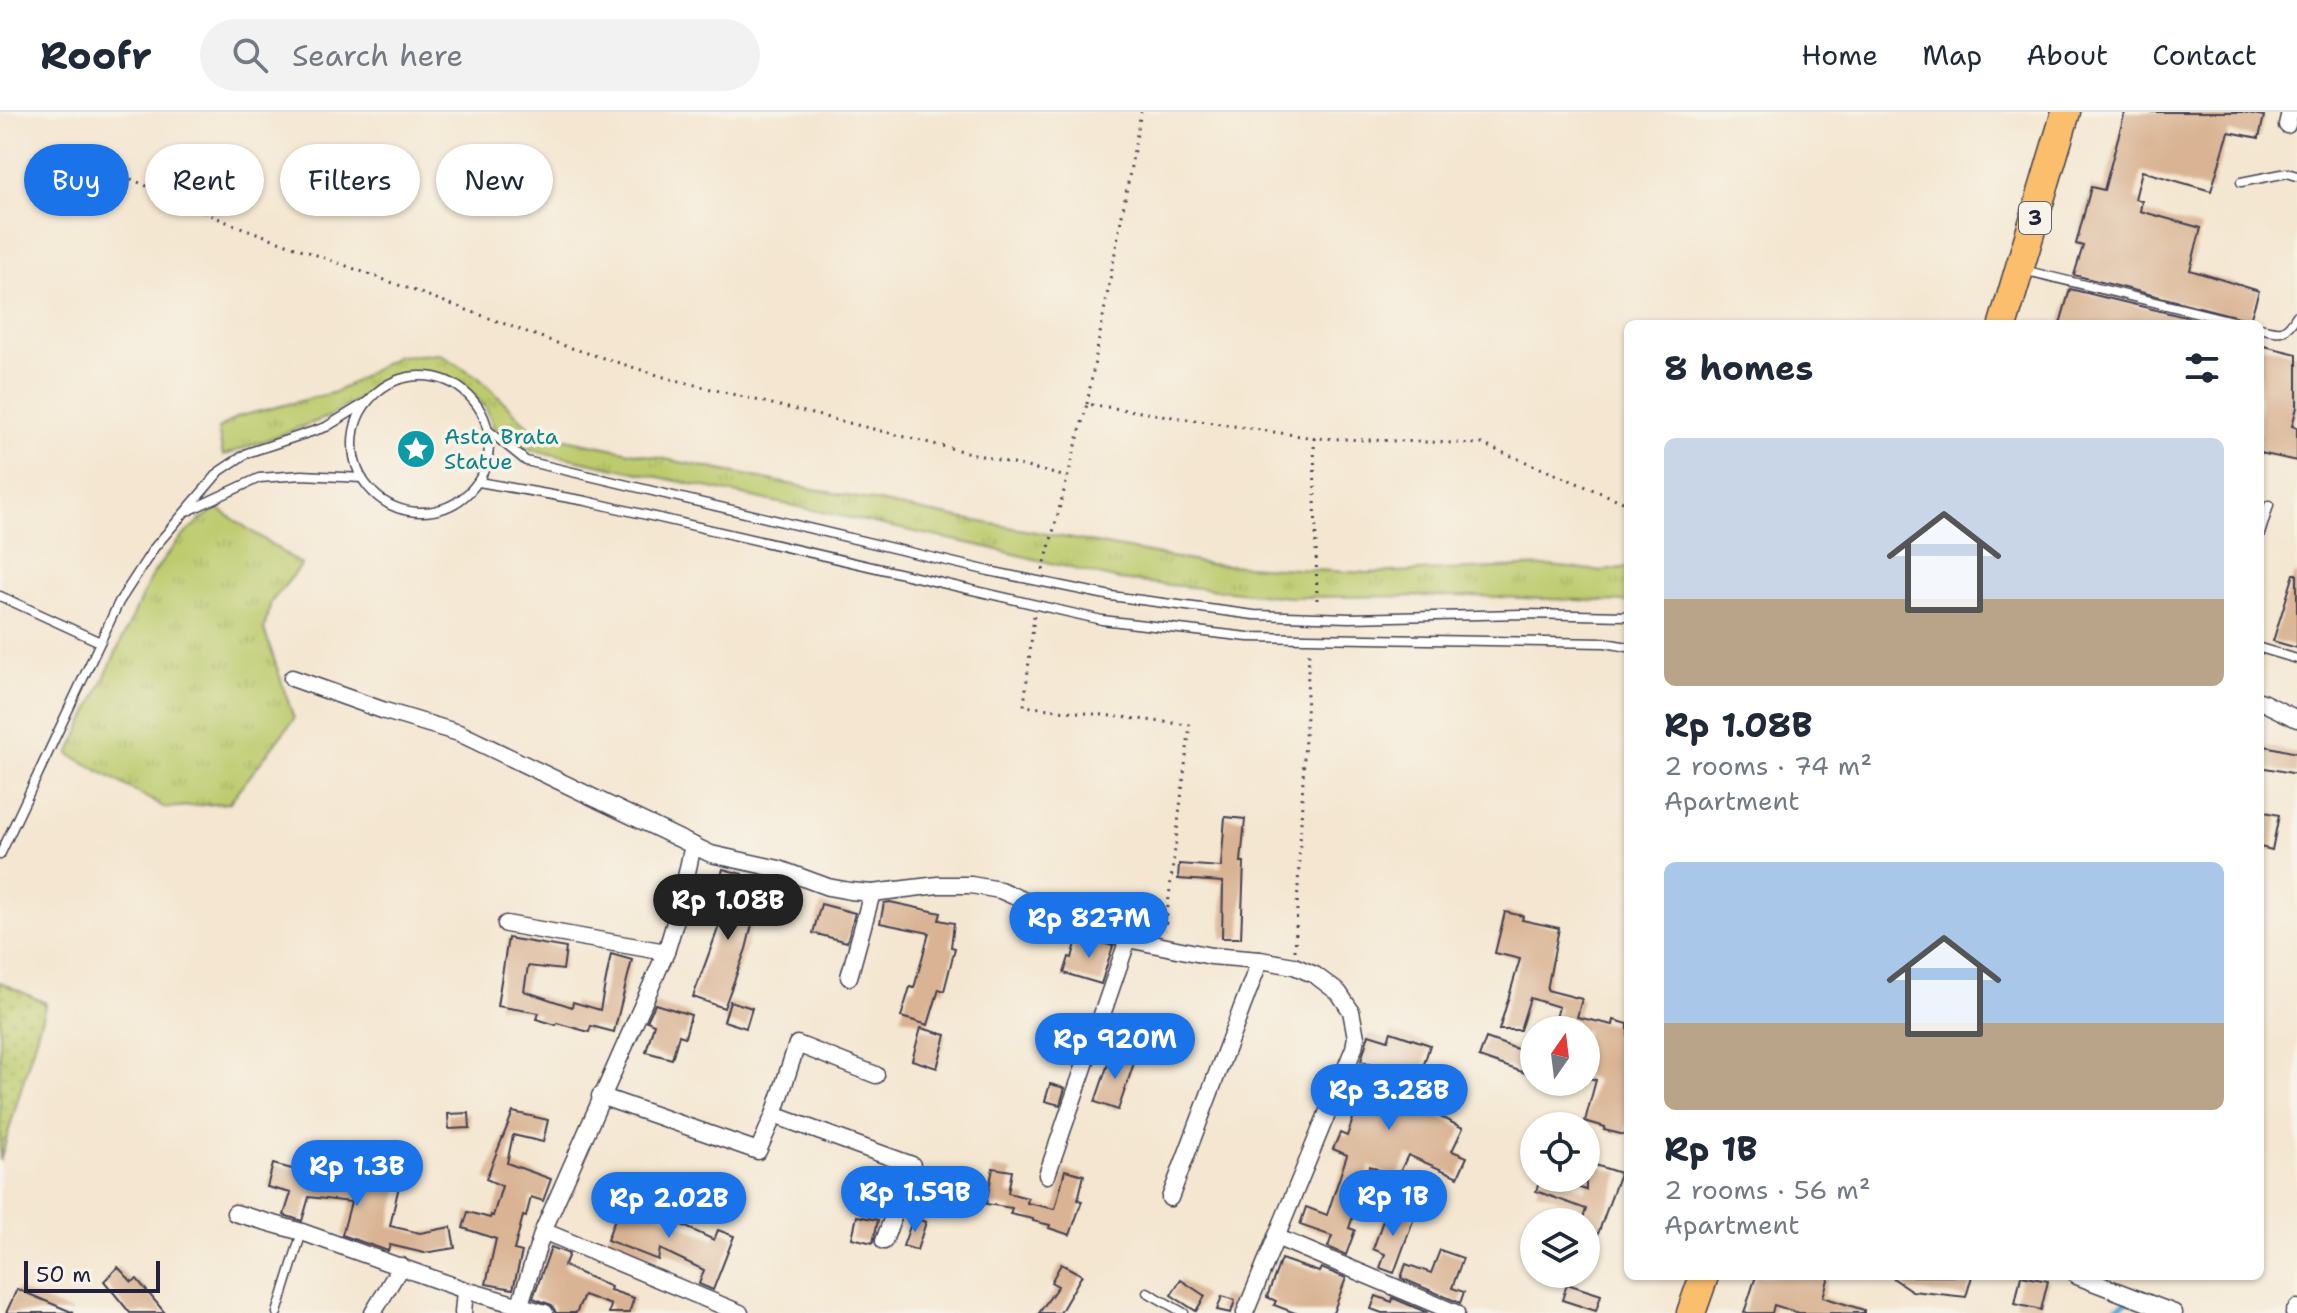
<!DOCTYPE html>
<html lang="en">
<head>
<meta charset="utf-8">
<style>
	:root { --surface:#fff; --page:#f2f2f3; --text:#1f2937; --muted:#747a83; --line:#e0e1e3; --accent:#1a73e8 }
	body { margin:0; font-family:"Shantell Sans",sans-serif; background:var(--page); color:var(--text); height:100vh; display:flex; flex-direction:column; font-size:30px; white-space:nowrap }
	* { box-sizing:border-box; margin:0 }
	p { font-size:26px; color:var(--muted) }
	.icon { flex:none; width:44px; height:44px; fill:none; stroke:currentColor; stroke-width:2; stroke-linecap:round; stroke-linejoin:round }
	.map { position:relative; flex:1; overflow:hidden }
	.panel { position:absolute; left:1624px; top:208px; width:640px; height:960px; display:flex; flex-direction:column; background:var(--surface); border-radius:12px; box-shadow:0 2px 6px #0004 }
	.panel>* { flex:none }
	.top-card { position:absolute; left:24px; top:32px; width:760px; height:72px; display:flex; gap:16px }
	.needle { width:52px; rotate:14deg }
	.controls { position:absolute; left:1520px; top:904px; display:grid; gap:16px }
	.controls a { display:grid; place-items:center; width:80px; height:80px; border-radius:50%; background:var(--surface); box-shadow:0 2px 6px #0004; font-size:40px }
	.scale { position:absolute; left:24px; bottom:20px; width:136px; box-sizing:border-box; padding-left:8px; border:4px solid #22223b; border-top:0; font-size:22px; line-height:28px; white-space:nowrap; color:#22223b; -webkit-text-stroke:6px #f7f3e8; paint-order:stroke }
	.price { position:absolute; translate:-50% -68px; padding:0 18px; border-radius:28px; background:var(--accent); color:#fff; font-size:26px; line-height:52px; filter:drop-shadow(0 2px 4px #0008) }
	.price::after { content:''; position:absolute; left:50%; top:48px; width:24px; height:18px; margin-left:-12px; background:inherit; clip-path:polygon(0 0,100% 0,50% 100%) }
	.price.selected { background:#222; color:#fff }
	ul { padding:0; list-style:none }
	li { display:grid; align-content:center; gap:16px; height:424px; padding:0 40px }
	li span { display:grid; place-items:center; height:248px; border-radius:12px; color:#555 }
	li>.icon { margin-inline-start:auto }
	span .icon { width:144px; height:144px; fill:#fffc; stroke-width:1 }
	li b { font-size:34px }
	h2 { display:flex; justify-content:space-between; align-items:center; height:96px; padding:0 40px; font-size:34px }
	.chip { padding:0 28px; border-radius:36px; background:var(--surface); box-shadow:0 2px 6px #0004; font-size:28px; line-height:72px }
	.chip.selected { background:var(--accent); color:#fff }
	header { display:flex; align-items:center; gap:48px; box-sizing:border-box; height:112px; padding:0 40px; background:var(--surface); border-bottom:2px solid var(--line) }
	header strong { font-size:38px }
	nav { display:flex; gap:44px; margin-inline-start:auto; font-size:28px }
	.search { width:560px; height:72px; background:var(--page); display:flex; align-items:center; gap:20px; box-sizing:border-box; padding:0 28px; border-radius:44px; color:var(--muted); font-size:30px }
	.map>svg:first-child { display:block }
</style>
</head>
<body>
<header>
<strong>Roofr</strong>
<div class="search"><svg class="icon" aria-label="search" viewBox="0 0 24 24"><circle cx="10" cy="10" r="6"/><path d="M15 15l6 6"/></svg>Search here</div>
<nav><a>Home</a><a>Map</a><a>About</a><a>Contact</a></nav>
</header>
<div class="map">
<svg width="2297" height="1201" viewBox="0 0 2297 1201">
	<defs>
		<pattern id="grass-tufts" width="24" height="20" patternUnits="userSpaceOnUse" patternTransform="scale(2)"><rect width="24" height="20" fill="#bdcb6d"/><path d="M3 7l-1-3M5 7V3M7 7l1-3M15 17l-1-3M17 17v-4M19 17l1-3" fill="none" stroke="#a2ae5f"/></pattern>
		<pattern id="park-dots" width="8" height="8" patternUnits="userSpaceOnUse" patternTransform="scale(2)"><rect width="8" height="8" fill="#bdcb6d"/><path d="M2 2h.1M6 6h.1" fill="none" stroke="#a2ae5f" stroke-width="1.8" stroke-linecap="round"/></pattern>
	</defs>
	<rect width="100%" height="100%" fill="#f7f3e8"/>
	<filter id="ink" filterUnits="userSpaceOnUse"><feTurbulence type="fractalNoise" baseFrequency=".0125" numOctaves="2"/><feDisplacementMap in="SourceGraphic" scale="16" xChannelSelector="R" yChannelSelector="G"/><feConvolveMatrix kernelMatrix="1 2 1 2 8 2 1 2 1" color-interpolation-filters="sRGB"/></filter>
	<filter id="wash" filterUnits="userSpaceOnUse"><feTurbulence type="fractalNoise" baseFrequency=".006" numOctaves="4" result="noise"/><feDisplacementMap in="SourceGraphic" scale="32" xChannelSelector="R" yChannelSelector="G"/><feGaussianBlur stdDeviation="1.8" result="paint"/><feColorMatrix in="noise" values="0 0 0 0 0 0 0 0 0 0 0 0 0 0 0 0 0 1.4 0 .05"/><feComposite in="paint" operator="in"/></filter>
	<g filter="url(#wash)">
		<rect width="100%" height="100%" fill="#f4e6d0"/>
		<g fill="url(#grass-tufts)" stroke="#707654" stroke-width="2">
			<polygon points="440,242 478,265 536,321 933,401 1208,452 1367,461 1549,454 1603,459 1628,455 1628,490 1471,484 1289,485 1119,468 986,435 532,338 494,316 486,296 470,279 450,267 426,260 397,264 328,305 223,344 218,317 237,305 336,280 397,244"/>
			<path d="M217 396 302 453 271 490 264 517 294 607 229 691 165 696 69 642 151 465C170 437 189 414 217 396Z"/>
		</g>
		<polygon fill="url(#park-dots)" stroke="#707654" stroke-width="2" points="0,870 46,891 0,1049"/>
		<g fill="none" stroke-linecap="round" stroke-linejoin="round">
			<polyline stroke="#5aa8d3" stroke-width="5" points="2106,1201 2130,1188"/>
		</g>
		<g id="blocks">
			<g fill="#d9b393">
				<polygon points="2125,0 2243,0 2264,4 2259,26 2229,20 2211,79 2142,59 2135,87 2142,89 2140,99 2201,116 2190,158 2259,179 2250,208 2074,163 2083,134 2076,132 2091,75 2104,78"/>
				<polygon points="2070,177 2214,212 2060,212"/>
				<polygon points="2260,233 2297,242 2297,295 2292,314 2297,316 2297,349 2260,341"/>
				<polygon points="2294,462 2297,462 2297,536 2273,529"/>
				<polygon points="2260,633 2297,641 2297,662 2260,655"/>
				<polygon points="2260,699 2279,703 2272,738 2260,735"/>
				<polygon points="1225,705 1245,707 1241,750 1244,750 1241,826 1222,826 1223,770 1178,767 1179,752 1221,755"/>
				<polygon points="723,757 742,762 737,778 759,784 746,837 724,896 693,885 730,784 717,779"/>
				<polygon points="890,790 941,801 939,808 954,811 951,835 955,836 944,879 939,877 928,913 901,905 910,875 914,876 929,821 880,811 884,791"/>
				<polygon points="821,792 855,801 847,830 813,821"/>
				<polygon points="1505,800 1523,804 1522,808 1559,816 1547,878 1582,887 1577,905 1613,913 1614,908 1628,912 1628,1008 1625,1023 1604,1018 1605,1015 1585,1009 1596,968 1586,965 1586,918 1553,918 1559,895 1530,886 1520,918 1499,918 1520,847 1495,841"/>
				<polygon points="1078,824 1113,834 1101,872 1064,861 1069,845 1072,846"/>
				<polygon points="508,826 566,836 563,858 528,854 524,879 572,895 573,890 600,898 611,842 632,848 614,920 591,914 589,920 557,911 556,913 537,907 539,901 497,894"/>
				<polygon points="730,889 752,896 746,916 724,909"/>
				<polygon points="655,892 691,903 685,925 679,923 672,947 646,940 654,912 647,909"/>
				<polygon points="921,916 946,923 937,956 912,948"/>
				<polygon points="1391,920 1430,933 1421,962 1442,967 1434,1002 1463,1016 1452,1039 1467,1045 1458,1065 1408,1043 1397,1066 1370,1054 1349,1116 1355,1118 1346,1143 1328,1135 1332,1124 1300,1113 1306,1095 1327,1103 1347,1043 1333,1037 1340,1021 1347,1024 1354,1004 1361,1006 1373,966 1375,953 1361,949 1369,922 1388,928"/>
				<polygon points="1486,926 1534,943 1534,964 1479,945"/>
				<polygon points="1112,940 1135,948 1118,998 1095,990"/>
				<polygon points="1050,972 1065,976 1060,993 1045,989"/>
				<polygon points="513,1000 548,1008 543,1030 513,1023 507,1051 551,1067 543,1089 531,1085 526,1105 523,1104 514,1138 522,1140 513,1177 486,1172 496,1127 463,1116 468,1100 490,1106 491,1103 493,1104 502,1074 486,1067"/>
				<polygon points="469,1001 470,1016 449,1017 448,1002"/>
				<polygon points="1586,1050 1620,1061 1598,1122 1586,1118 1586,1110 1582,1110 1586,1097 1536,1079 1541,1066 1552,1066 1586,1078"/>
				<polygon points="273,1052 292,1057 362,1064 399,1074 390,1114 420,1121 451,1115 455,1136 424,1141 390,1133 388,1139 342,1123 351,1090 309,1085 302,1109 284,1103 291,1081 267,1075"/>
				<polygon points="993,1056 1012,1059 1008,1081 1028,1086 1027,1091 1055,1097 1065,1058 1084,1063 1078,1088 1082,1089 1070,1123 1049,1116 1050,1113 1033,1109 1033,1107 1010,1102 1012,1096 986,1092"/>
				<polygon points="622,1088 646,1097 649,1089 663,1094 660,1103 714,1128 718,1118 734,1124 713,1178 699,1172 704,1158 660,1137 658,1148 607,1128"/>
				<polygon points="1387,1097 1414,1106 1394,1161 1380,1156 1385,1142 1373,1137"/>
				<polygon points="857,1104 878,1108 873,1131 852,1126"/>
				<polygon points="913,1106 926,1110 917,1138 903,1134"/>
				<polygon points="551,1135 569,1142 564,1154 611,1175 610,1178 634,1186 629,1201 609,1201 611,1193 584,1183 576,1201 556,1201 552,1193 533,1186"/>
				<polygon points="1440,1138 1463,1146 1452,1176 1464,1180 1460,1191 1401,1166 1406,1152 1431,1161"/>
				<polygon points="1281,1147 1319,1160 1321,1156 1346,1166 1333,1201 1295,1201 1274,1193 1276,1189 1267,1185"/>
				<polygon points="1061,1152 1082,1163 1060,1201 1039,1201 1058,1174 1051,1170"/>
				<polygon points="118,1155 132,1170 137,1167 165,1201 130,1201 104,1169"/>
				<polygon points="1756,1164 1829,1164 1823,1185 1864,1198 1864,1201 1799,1201 1774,1193 1772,1201 1744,1201"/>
				<polygon points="1890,1164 1972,1164 1966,1185 1912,1179"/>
				<polygon points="2021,1164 2048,1169 2041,1198 2015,1192"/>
				<polygon points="1181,1168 1205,1184 1196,1199 1171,1183"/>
				<polygon points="1567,1172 1601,1183 1596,1199 1562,1188"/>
				<polygon points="17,1177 74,1201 6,1201"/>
				<polygon points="1222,1184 1235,1188 1231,1201 1217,1198"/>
				<polygon points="1376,1184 1392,1190 1393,1186 1428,1201 1382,1201 1371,1197"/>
			</g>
		</g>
	</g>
	<g filter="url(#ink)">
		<use href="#blocks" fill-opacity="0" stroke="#423f51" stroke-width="2"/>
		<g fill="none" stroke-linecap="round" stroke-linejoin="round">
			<g stroke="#423f51" stroke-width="11">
				<g id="service">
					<polyline points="2241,70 2287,61 2297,64"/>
					<polyline points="2023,158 2244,212"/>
					<path d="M2260 216C2281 221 2285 223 2297 203"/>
					<circle cx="421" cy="332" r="68"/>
					<polyline points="489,319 526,349 989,459 1111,484 1254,503 1349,506 1522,502 1628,504"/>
					<polyline points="479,370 586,389 1102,508 1248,525 1605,531 1628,535"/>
					<polyline points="190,398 259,366 302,363 362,366"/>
					<polyline points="2260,422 2269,393"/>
					<polyline points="0,484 100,530"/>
					<polyline points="2260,536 2297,547"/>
					<polyline points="0,743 119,490 154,436 220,359 247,341 326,315 367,290"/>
					<polyline points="1147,1180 1184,1201"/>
					<polyline points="277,1201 302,1120"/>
				</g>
			</g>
			<g stroke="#423f51" stroke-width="19">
				<g id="minor">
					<polyline points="2287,13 2290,0"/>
					<polyline points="292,566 385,599 459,621 711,742 779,757 828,775 850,779 872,781 938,773 971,773 1000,778 1079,813 1128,827 1211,844 1260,848 1294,854 1315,863 1339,881 1351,899 1356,925 1354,936 1245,1201"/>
					<polyline points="2260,589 2297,607"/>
					<polyline points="506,812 666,840"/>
					<polyline points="849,865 872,781"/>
					<polyline points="600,984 758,1039 774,1003 912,1053 884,1129"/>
					<polyline points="774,1003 797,932 876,963"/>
					<polyline points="1047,1063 1128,827"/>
					<polyline points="1170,1086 1260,848"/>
					<polyline points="235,1101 302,1120 465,1178 545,1201"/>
					<polyline points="543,1119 740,1201"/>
					<polyline points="1276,1125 1456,1201"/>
					<polyline points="2077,1164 2174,1201"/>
					<polyline points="520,1192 543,1119 666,840 679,797 693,733"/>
					<polyline points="373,1201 401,1154"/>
					<polyline points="463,1201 465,1178"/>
					<polyline points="2294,1201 2297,1196"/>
				</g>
			</g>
			<g stroke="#423f51" stroke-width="31">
				<g id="trunk">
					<polyline points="2003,212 2066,0"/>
					<polyline points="1691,1201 1704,1164"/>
				</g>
			</g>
			<g stroke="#423f51" stroke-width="3" stroke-dasharray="2 6" stroke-linecap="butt">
				<polyline points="87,47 224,109 565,234 667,266 1067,365"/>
				<polyline points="1087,292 1141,0"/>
				<polyline points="1314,326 1317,490"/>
				<polyline points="1043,458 1087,292 1314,326 1482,332 1628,392"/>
				<polyline points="1034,504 1024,594 1190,613 1165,818"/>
				<polyline points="1295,839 1309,539"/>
			</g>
			<use href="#service" stroke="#fff" stroke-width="8"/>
			<use href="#minor" stroke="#fff" stroke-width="16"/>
			<use href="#trunk" stroke="#fabe6d" stroke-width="28"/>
		</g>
	</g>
	<defs>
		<g id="sight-disc" transform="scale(2)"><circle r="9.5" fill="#0f9aa8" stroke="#f7f3e8"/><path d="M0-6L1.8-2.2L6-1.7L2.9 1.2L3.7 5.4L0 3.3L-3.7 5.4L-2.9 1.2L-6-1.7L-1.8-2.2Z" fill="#fff"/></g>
	</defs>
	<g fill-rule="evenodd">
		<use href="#sight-disc" x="416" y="337"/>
	</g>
	<g text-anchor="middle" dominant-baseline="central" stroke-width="7" stroke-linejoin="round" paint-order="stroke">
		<rect fill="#f7f3e8" stroke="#62616f" stroke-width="2" x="2019" y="90" width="32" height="32" rx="6"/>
		<g font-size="20" font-weight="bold" fill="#22223b">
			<text x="2035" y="106">3</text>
		</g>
		<g font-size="22" fill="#0d838f" stroke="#f7f3e8" text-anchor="start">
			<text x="444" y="324">Asta Brata<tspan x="444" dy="25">Statue</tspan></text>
		</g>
	</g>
</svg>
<div class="controls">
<a><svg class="needle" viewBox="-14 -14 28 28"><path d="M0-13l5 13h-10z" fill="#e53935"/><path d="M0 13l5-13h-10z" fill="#747a83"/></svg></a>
<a><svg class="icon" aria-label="locate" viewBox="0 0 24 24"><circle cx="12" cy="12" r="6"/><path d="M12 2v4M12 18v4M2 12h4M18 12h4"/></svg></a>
<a><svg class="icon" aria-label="layers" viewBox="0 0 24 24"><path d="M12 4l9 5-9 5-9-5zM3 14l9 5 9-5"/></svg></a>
</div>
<div class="scale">50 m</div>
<b class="price selected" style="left:728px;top:830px">Rp 1.08B</b>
<b class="price" style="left:1089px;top:848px">Rp 827M</b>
<b class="price" style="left:1115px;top:969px">Rp 920M</b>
<b class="price" style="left:1389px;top:1020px">Rp 3.28B</b>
<b class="price" style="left:357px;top:1096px">Rp 1.3B</b>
<b class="price" style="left:915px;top:1122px">Rp 1.59B</b>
<b class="price" style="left:1393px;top:1126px">Rp 1B</b>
<b class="price" style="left:669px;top:1128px">Rp 2.02B</b>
<div class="top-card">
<a class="chip selected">Buy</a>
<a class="chip">Rent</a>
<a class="chip">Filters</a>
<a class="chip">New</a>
</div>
<section class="panel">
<h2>8 homes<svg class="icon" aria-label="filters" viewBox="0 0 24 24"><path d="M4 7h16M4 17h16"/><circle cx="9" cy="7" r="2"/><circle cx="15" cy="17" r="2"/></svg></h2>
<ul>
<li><span style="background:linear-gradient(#c9d6e8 65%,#b9a48a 0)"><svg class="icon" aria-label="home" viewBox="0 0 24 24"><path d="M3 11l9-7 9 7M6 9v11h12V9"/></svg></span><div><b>Rp 1.08B</b><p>2 rooms · 74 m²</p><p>Apartment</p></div></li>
<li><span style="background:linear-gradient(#a9c7e8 65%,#b9a48a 0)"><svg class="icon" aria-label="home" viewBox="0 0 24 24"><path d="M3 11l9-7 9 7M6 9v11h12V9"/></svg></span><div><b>Rp 1B</b><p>2 rooms · 56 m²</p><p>Apartment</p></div></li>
</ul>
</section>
</div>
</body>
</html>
